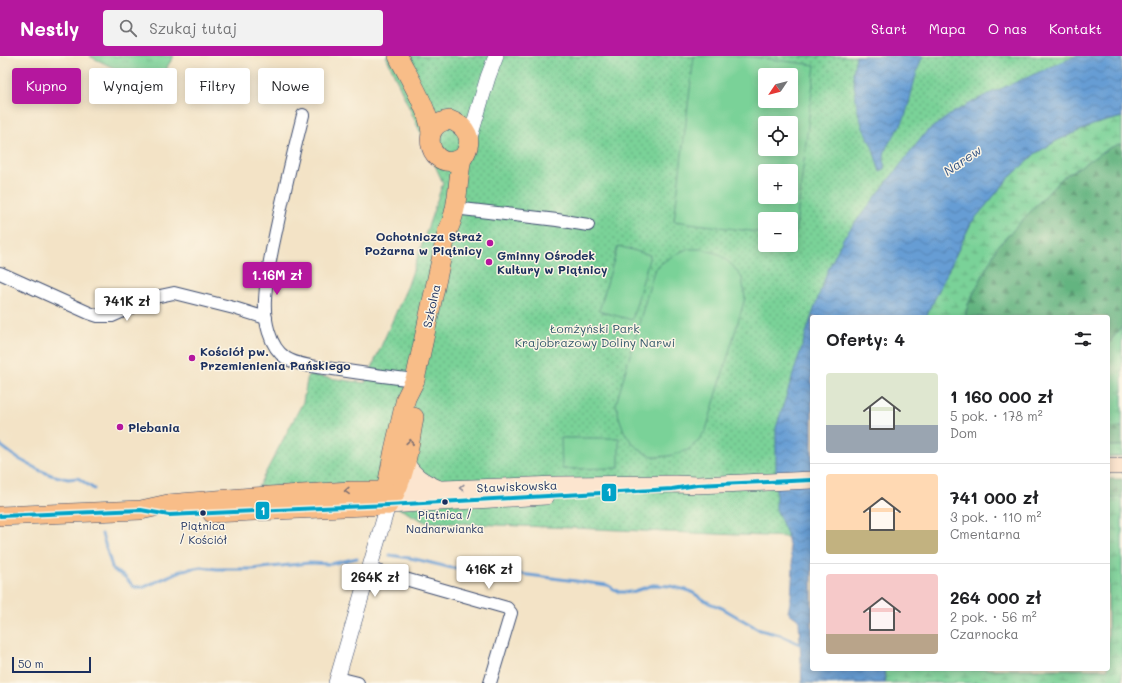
<!DOCTYPE html>
<html lang="pl">
<head>
<meta charset="utf-8">
<style>
	:root { --surface:#fff; --page:#f2f2f2; --text:#202124; --muted:#757577; --line:#e0e0e0; --accent:#b5179e }
	body { margin:0; font-family:Mali,sans-serif; background:var(--page); color:var(--text); height:100vh; display:flex; flex-direction:column; font-size:15px; white-space:nowrap }
	* { box-sizing:border-box; margin:0 }
	p { font-size:13px; color:var(--muted) }
	.icon { flex:none; width:22px; height:22px; fill:none; stroke:currentColor; stroke-width:2; stroke-linecap:round; stroke-linejoin:round }
	.map { position:relative; flex:1; overflow:hidden }
	.side { position:absolute; left:810px; top:259px; width:300px; height:356px; display:flex; flex-direction:column; background:var(--surface); border-radius:4px; box-shadow:0 2px 10px #0003 }
	.side>* { flex:none }
	.hud { position:absolute; left:12px; top:12px; width:380px; height:36px; display:flex; gap:8px }
	.needle { width:26px; rotate:235deg }
	.buttons { position:absolute; left:758px; top:12px; display:grid; gap:8px }
	.buttons a { display:grid; place-items:center; width:40px; height:40px; border-radius:4px; background:var(--surface); box-shadow:0 2px 10px #0003; font-size:20px }
	.scale { position:absolute; left:12px; bottom:10px; width:79px; box-sizing:border-box; padding-left:4px; border:2px solid #1b2f5e; border-top:0; font-size:11px; line-height:14px; white-space:nowrap; color:#1b2f5e; -webkit-text-stroke:3px #fcf5e5; paint-order:stroke }
	.price { position:absolute; translate:-50% -34px; padding:0 9px; border-radius:4px; background:#fff; color:#222; font-size:13px; line-height:26px; filter:drop-shadow(0 1px 2px #0008) }
	.price::after { content:''; position:absolute; left:50%; top:24px; width:12px; height:9px; margin-left:-6px; background:inherit; clip-path:polygon(0 0,100% 0,50% 100%) }
	.price.on { background:var(--accent); color:#fff }
	ul { padding:0; list-style:none }
	li { display:flex; align-items:center; gap:12px; height:100px; padding:0 16px }
	li+li { border-top:1px solid var(--line) }
	li span { display:grid; place-items:center; flex:none; width:112px; height:80px; border-radius:4px; color:#555 }
	li>.icon { margin-inline-start:auto }
	span .icon { width:48px; height:48px; fill:#fffc; stroke-width:1 }
	li b { font-size:17px }
	h2 { display:flex; justify-content:space-between; align-items:center; height:48px; padding:0 16px; font-size:17px }
	.pill { padding:0 14px; border-radius:4px; background:var(--surface); box-shadow:0 2px 10px #0003; font-size:14px; line-height:36px }
	.pill.on { background:var(--accent); color:#fff }
	header { display:flex; align-items:center; gap:24px; box-sizing:border-box; height:56px; padding:0 20px; background:var(--accent); color:#fff }
	header strong { font-size:19px }
	nav { display:flex; gap:22px; margin-inline-start:auto; font-size:14px }
	.search { width:280px; height:36px; background:var(--page); display:flex; align-items:center; gap:10px; box-sizing:border-box; padding:0 14px; border-radius:4px; color:var(--muted); font-size:15px }
	.map>svg:first-child { display:block }
</style>
</head>
<body>
<header>
<strong>Nestly</strong>
<div class="search"><svg class="icon" aria-label="search" viewBox="0 0 24 24"><circle cx="10" cy="10" r="6"/><path d="M15 15l6 6"/></svg>Szukaj tutaj</div>
<nav><a>Start</a><a>Mapa</a><a>O nas</a><a>Kontakt</a></nav>
</header>
<div class="map">
<svg width="1122" height="627" viewBox="0 0 1122 627">
	<defs>
		<pattern id="grass-tufts" width="24" height="20" patternUnits="userSpaceOnUse"><rect width="24" height="20" fill="#7ad298"/><path d="M3 7l-1-3M5 7V3M7 7l1-3M15 17l-1-3M17 17v-4M19 17l1-3" fill="none" stroke="#63ab7f"/></pattern>
		<pattern id="forest-firs" width="22" height="20" patternUnits="userSpaceOnUse"><rect width="22" height="20" fill="#63b480"/><path d="M5 1l3.5 6h-7zM16 11l3.5 6h-7z" fill="#51936c"/></pattern>
		<pattern id="wetland-marsh" width="20" height="14" patternUnits="userSpaceOnUse"><rect width="20" height="14" fill="#7ad298"/><path d="M1 5h8M5 5V1M11 12h8M15 12V8" fill="none" stroke="#63ab7f"/></pattern>
		<pattern id="park-dots" width="8" height="8" patternUnits="userSpaceOnUse"><rect width="8" height="8" fill="#7ad298"/><path d="M2 2h.1M6 6h.1" fill="none" stroke="#63ab7f" stroke-width="1.8" stroke-linecap="round"/></pattern>
		<pattern id="water-waves" width="16" height="10" patternUnits="userSpaceOnUse"><rect width="16" height="10" fill="#669dd4"/><path d="M0 5q4-4 8 0t8 0" fill="none" stroke="#5380af"/></pattern>
	</defs>
	<rect width="100%" height="100%" fill="#fcf5e5"/>
	<filter id="ink" filterUnits="userSpaceOnUse"><feTurbulence type="fractalNoise" baseFrequency=".025" numOctaves="2"/><feDisplacementMap in="SourceGraphic" scale="8" xChannelSelector="R" yChannelSelector="G"/><feConvolveMatrix kernelMatrix="1 2 1 2 8 2 1 2 1" color-interpolation-filters="sRGB"/></filter>
	<filter id="wash" filterUnits="userSpaceOnUse"><feTurbulence type="fractalNoise" baseFrequency=".012" numOctaves="4" result="noise"/><feDisplacementMap in="SourceGraphic" scale="16" xChannelSelector="R" yChannelSelector="G"/><feGaussianBlur stdDeviation="0.9" result="paint"/><feColorMatrix in="noise" values="0 0 0 0 0 0 0 0 0 0 0 0 0 0 0 0 0 1.4 0 .05"/><feComposite in="paint" operator="in"/></filter>
	<g filter="url(#wash)">
		<rect width="100%" height="100%" fill="#f3e3c6"/>
		<g fill="url(#grass-tufts)" stroke="#4a807b">
			<polygon points="89,0 174,0 167,11 168,33 164,36"/>
			<polygon points="1122,270 1122,371 1108,372 1108,288"/>
			<polygon points="1108,390 1122,390 1122,400 1108,401"/>
		</g>
		<g fill="url(#forest-firs)" stroke="#3f726f">
			<polygon points="1122,87 1122,270 1108,288 1108,261 965,261 968,248 997,191 1062,122 1109,92"/>
			<polygon points="1122,371 1122,390 1108,390 1108,372"/>
			<polygon points="1108,423 1122,423 1122,441 1108,443"/>
		</g>
		<g fill="url(#wetland-marsh)" stroke="#4a807b">
			<polygon points="1122,61 1122,87 1109,92 1062,122 997,191 968,248 965,261 926,261 971,167 1009,122 1036,97 1058,84 1095,68"/>
			<polygon points="1122,441 1122,627 885,627 884,613 1108,613 1108,443"/>
		</g>
		<path fill="url(#park-dots)" stroke="#4a807b" fill-rule="evenodd" d="M386 0H1122L812 261 788 481 425 466 349 427 258 431 303 346 308 319 365 327 408 229 443 127ZM765 19H791V45H765ZM765 67H791V93H765ZM765 115H791V141H765ZM765 163H791V189H765Z"/>
		<g fill="#7ad298" stroke="#4a807b" fill-rule="evenodd">
			<path d="M694 0H744L815 9 795 180H791V163H765V177L674 165ZM765 19H791V45H765ZM765 67H791V93H765ZM765 115H791V141H765Z"/>
			<polygon points="618,190 650,199 632,264 599,255"/>
			<path d="M687 193H702L719 198 733 210 742 222 745 242 706 374 697 386 688 394 669 400 655 401 643 396 632 387 624 375 619 361 616 348 654 215C663 204 674 199 687 193Z"/>
			<polygon points="561,382 619,382 619,412 562,413"/>
		</g>
		<g fill="url(#water-waves)" stroke="#406699">
			<path d="M856 0H923C914 19 912 40 905 60 901 73 890 82 885 95 883 101 885 107 884 113L880 116 872 90 863 72 857 52 853 17Z"/>
			<polygon points="1076,0 1122,0 1122,61 1095,68 1058,84 1036,97 1009,122 971,167 926,261 812,261 812,613 884,613 885,627 802,627 799,564 788,556 791,542 793,511 787,478 776,453 776,372 811,262 827,216 844,181 926,76 954,56 984,40"/>
		</g>
		<g fill="none" stroke-linecap="round" stroke-linejoin="round">
			<g stroke="#669dd4" stroke-width="3">
				<polyline points="0,389 17,402 39,414 51,419 68,423 78,422 94,433"/>
				<polyline points="102,478 113,514 125,521 134,531 144,531 183,514 201,511 217,513 252,513 309,507 331,508 357,502"/>
				<polyline points="390,499 415,503 452,512 490,510 513,517 607,529 619,536 632,536 653,529 670,530 690,535 709,547 722,552 760,574 780,579 804,590"/>
			</g>
		</g>
	</g>
	<g filter="url(#ink)">
		<g fill="none" stroke-linecap="round" stroke-linejoin="round">
			<g stroke="#3b4a6e" stroke-width="14">
				<g id="minor">
					<path d="M303 59C293 98 284 136 276 175 271 198 266 220 265 244 264 263 269 291 286 302 299 310 319 311 333 313 360 317 388 321 415 324"/>
					<polyline points="454,152 557,164 588,169"/>
					<polyline points="0,217 89,257 98,260 112,260 155,241 174,237 234,252 266,262"/>
					<polyline points="370,513 507,552 511,557 490,627"/>
					<polyline points="338,622 358,627"/>
				</g>
			</g>
			<g stroke="#3b4a6e" stroke-width="16">
				<g id="tertiary">
					<polyline points="470,81 488,21 496,0"/>
					<polyline points="336,627 388,449"/>
				</g>
			</g>
			<g stroke="#3b4a6e" stroke-width="18">
				<g id="secondary">
					<path d="M406 407C414 421 424 426 437 432"/>
					<polyline points="1108,410 1122,410"/>
					<polyline points="386,435 557,429 676,428 697,429 812,424"/>
					<polyline points="388,449 546,440"/>
				</g>
			</g>
			<g stroke="#3b4a6e" stroke-width="20">
				<g id="primary">
					<path d="M398 0C409 22 428 52 431 76"/>
					<path d="M450 64C467 70 474 84 464 100 461 103 457 104 453 105 428 110 419 67 450 64Z"/>
					<path d="M390 446C406 420 409 391 414 361"/>
					<path d="M388 449 386 435 394 394 406 342 415 324 447 176C459 153 457 126 462 102"/>
					<polyline points="212,457 388,449"/>
					<polyline points="0,460 141,454 168,448 253,441 351,435 386,435"/>
				</g>
			</g>
			<use href="#minor" stroke="#fff" stroke-width="12"/>
			<use href="#tertiary" stroke="#fff" stroke-width="15"/>
			<use href="#secondary" stroke="#fce5cf" stroke-width="17"/>
			<use href="#primary" stroke="#f8bd88" stroke-width="19"/>
			<g stroke="#fcf5e5" stroke-width="7">
				<polyline id="bus-1" points="0,460 141,454 169,459 388,449 672,433 697,429 812,424"/>
			</g>
			<use href="#bus-1" stroke="#01a3c8" stroke-width="4"/>
		</g>
		<defs><path id="oneway-chevron" d="M-2-3.5L2.5 0L-2 3.5" fill="none" stroke-width="1.6" stroke-linecap="round" stroke-linejoin="round"/></defs>
		<g stroke="#7e6f71">
			<use href="#oneway-chevron" transform="translate(410 386) rotate(-80)"/>
			<use href="#oneway-chevron" transform="translate(347 435) rotate(177)"/>
		</g>
		<use stroke="#8c8a96" href="#oneway-chevron" transform="translate(462 432) rotate(178)"/>
	</g>
	<g fill="#b5179e" stroke="#fcf5e5" stroke-width="1.5">
		<circle cx="490" cy="187" r="4"/>
		<circle cx="489" cy="206" r="4"/>
		<circle cx="192" cy="302" r="4"/>
		<circle cx="120" cy="371" r="4"/>
	</g>
	<g fill="#1b2f5e" stroke="#fcf5e5" stroke-width="1.5">
		<circle cx="445" cy="446" r="3.5"/>
		<circle cx="203" cy="457" r="3.5"/>
	</g>
	<g text-anchor="middle" dominant-baseline="central" stroke-width="3" stroke-linejoin="round" paint-order="stroke">
		<g font-size="11" fill="#1b2f5e" stroke="#fcf5e5">
			<text x="445" y="458">Piątnica /<tspan x="445" dy="14">Nadnarwianka</tspan></text>
			<text x="203" y="469">Piątnica<tspan x="203" dy="14">/ Kościół</tspan></text>
		</g>
		<g font-size="12" font-weight="bold" fill="#1b2f5e" stroke="#fcf5e5" text-anchor="start">
			<text x="482" y="180" text-anchor="end">Ochotnicza Straż<tspan x="482" dy="14">Pożarna w Piątnicy</tspan></text>
			<text x="497" y="199">Gminny Ośrodek<tspan x="497" dy="14">Kultury w Piątnicy</tspan></text>
			<text x="200" y="295">Kościół pw.<tspan x="200" dy="14">Przemienienia Pańskiego</tspan></text>
			<text x="128" y="371">Plebania</text>
		</g>
		<g font-size="12" fill="#1b2f5e" stroke="#fcf5e5">
			<text transform="translate(431 250) rotate(-78)">Szkolna</text>
			<text transform="translate(517 430) rotate(-2)">Stawiskowska</text>
		</g>
		<g font-size="12" fill="#33586c" stroke="#fcf5e5">
			<text x="595" y="272">Łomżyński Park<tspan x="595" dy="14">Krajobrazowy Doliny Narwi</tspan></text>
		</g>
		<g font-size="13" font-style="italic" fill="#355687" stroke="#fcf5e5">
			<text transform="translate(962 104) rotate(-34)">Narew</text>
		</g>
	</g>
	<g stroke="#fcf5e5" stroke-width="1.5">
		<rect x="601" y="427" width="16" height="19" rx="4" fill="#01a3c8"/>
		<rect x="255" y="445" width="15" height="19" rx="4" fill="#01a3c8"/>
	</g>
	<g font-size="11" text-anchor="middle" font-weight="bold" fill="#fff">
		<text x="609" y="440">1</text>
		<text x="263" y="459">1</text>
	</g>
</svg>
<div class="buttons">
<a><svg class="needle" viewBox="-14 -14 28 28"><path d="M0-13l5 13h-10z" fill="#e53935"/><path d="M0 13l5-13h-10z" fill="#757577"/></svg></a>
<a><svg class="icon" aria-label="locate" viewBox="0 0 24 24"><circle cx="12" cy="12" r="6"/><path d="M12 2v4M12 18v4M2 12h4M18 12h4"/></svg></a>
<a>+</a>
<a>−</a>
</div>
<div class="scale">50 m</div>
<b class="price on" style="left:277px;top:240px">1.16M zł</b>
<b class="price" style="left:127px;top:266px">741K zł</b>
<b class="price" style="left:489px;top:534px">416K zł</b>
<b class="price" style="left:375px;top:542px">264K zł</b>
<div class="hud">
<a class="pill on">Kupno</a>
<a class="pill">Wynajem</a>
<a class="pill">Filtry</a>
<a class="pill">Nowe</a>
</div>
<section class="side">
<h2>Oferty: 4<svg class="icon" aria-label="filters" viewBox="0 0 24 24"><path d="M4 7h16M4 17h16"/><circle cx="9" cy="7" r="2"/><circle cx="15" cy="17" r="2"/></svg></h2>
<ul>
<li><span style="background:linear-gradient(#dfe7d0 65%,#9aa5b1 0)"><svg class="icon" aria-label="home" viewBox="0 0 24 24"><path d="M3 11l9-7 9 7M6 9v11h12V9"/></svg></span><div><b>1 160 000 zł</b><p>5 pok. · 178 m²</p><p>Dom</p></div></li>
<li><span style="background:linear-gradient(#ffd9b3 70%,#c2b280 0)"><svg class="icon" aria-label="home" viewBox="0 0 24 24"><path d="M3 11l9-7 9 7M6 9v11h12V9"/></svg></span><div><b>741 000 zł</b><p>3 pok. · 110 m²</p><p>Cmentarna</p></div></li>
<li><span style="background:linear-gradient(#f6c9c9 75%,#b9a48a 0)"><svg class="icon" aria-label="home" viewBox="0 0 24 24"><path d="M3 11l9-7 9 7M6 9v11h12V9"/></svg></span><div><b>264 000 zł</b><p>2 pok. · 56 m²</p><p>Czarnocka</p></div></li>
</ul>
</section>
</div>
</body>
</html>
